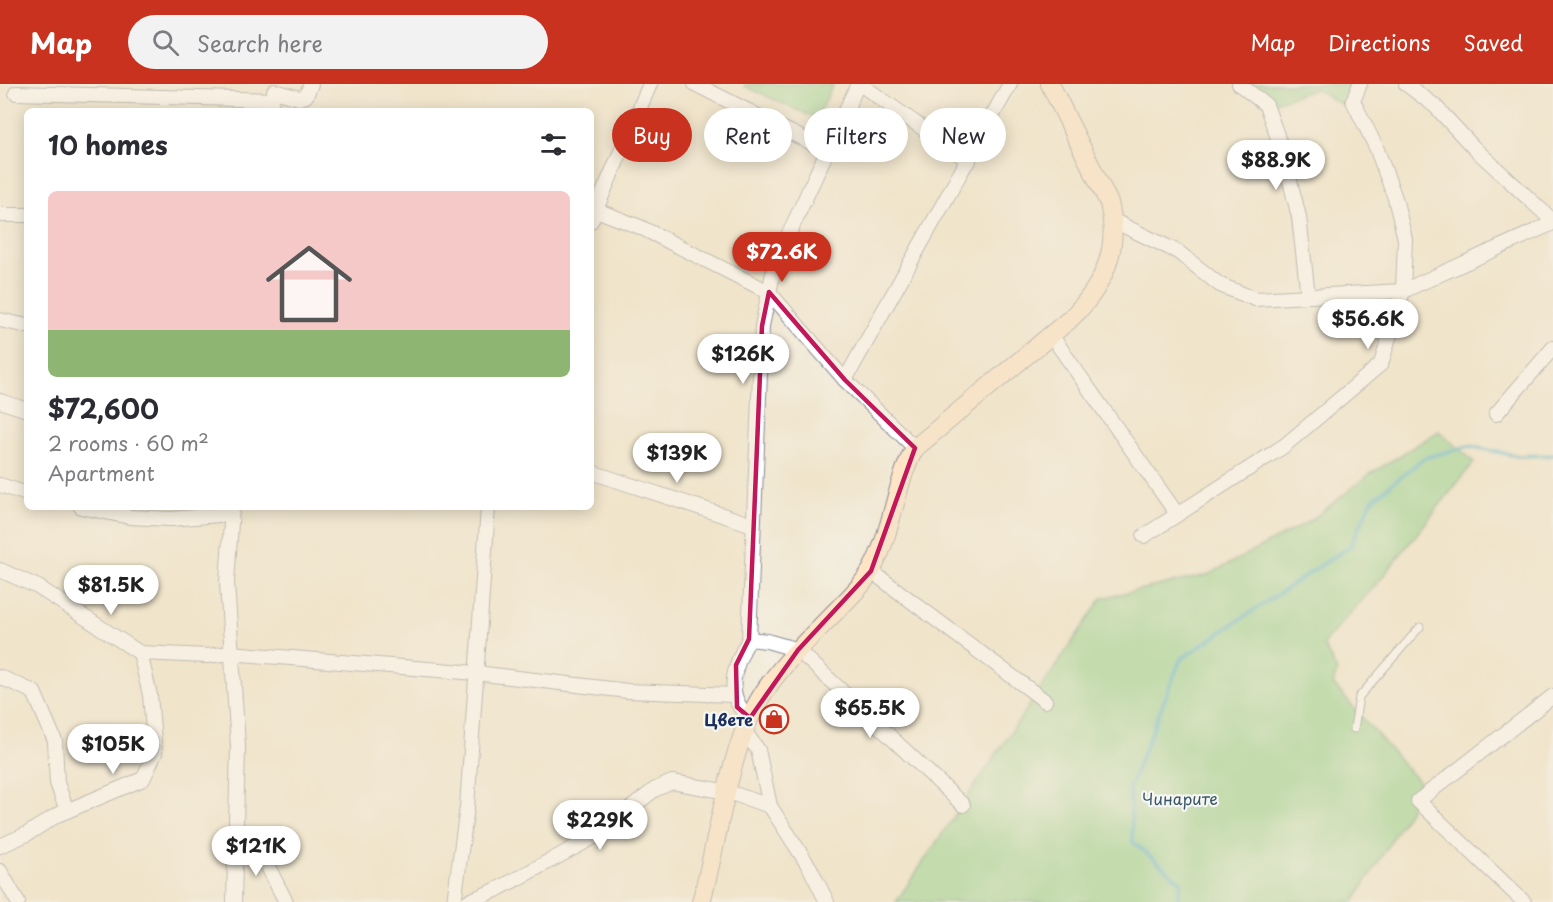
<!DOCTYPE html>
<html lang="en">
<head>
<meta charset="utf-8">
<style>
	:root { --surface:#fff; --page:#f2f2f3; --text:#2b2b33; --muted:#7c7c81; --line:#e1e1e2; --accent:#c8321e }
	body { margin:0; font-family:"Playpen Sans",sans-serif; background:var(--page); color:var(--text); height:100vh; display:flex; flex-direction:column; font-size:22px; white-space:nowrap }
	* { box-sizing:border-box; margin:0 }
	p { font-size:20px; color:var(--muted) }
	.icon { flex:none; width:33px; height:33px; fill:none; stroke:currentColor; stroke-width:2; stroke-linecap:round; stroke-linejoin:round }
	.map { position:relative; flex:1; overflow:hidden }
	.panel { position:absolute; left:24px; top:24px; width:570px; height:402px; display:flex; flex-direction:column; background:var(--surface); border-radius:9px; box-shadow:0 3px 15px #0003 }
	.panel>* { flex:none }
	.guide { position:absolute; left:612px; top:24px; width:570px; height:54px; display:flex; gap:12px }
	.price { position:absolute; translate:-50% -51px; padding:0 14px; border-radius:21px; background:#fff; color:#222; font-size:20px; line-height:39px; filter:drop-shadow(0 2px 3px #0008) }
	.price::after { content:''; position:absolute; left:50%; top:36px; width:18px; height:14px; margin-left:-9px; background:inherit; clip-path:polygon(0 0,100% 0,50% 100%) }
	.price.active { background:var(--accent); color:#fff }
	ul { padding:0; list-style:none }
	li { display:grid; align-content:center; gap:12px; height:318px; padding:0 24px }
	li+li { border-top:2px solid var(--line) }
	li span { display:grid; place-items:center; height:186px; border-radius:9px; color:#555 }
	li>.icon { margin-inline-start:auto }
	span .icon { width:108px; height:108px; fill:#fffc; stroke-width:1 }
	li b { font-size:26px }
	h2 { display:flex; justify-content:space-between; align-items:center; height:72px; padding:0 24px; font-size:26px }
	.chip { padding:0 21px; border-radius:27px; background:var(--surface); box-shadow:0 3px 15px #0003; font-size:21px; line-height:54px }
	.chip.active { background:var(--accent); color:#fff }
	header { display:flex; align-items:center; gap:36px; box-sizing:border-box; height:84px; padding:0 30px; background:var(--accent); color:#fff }
	header strong { font-size:28px }
	nav { display:flex; gap:33px; margin-inline-start:auto; font-size:21px }
	.search { width:420px; height:54px; background:var(--page); display:flex; align-items:center; gap:15px; box-sizing:border-box; padding:0 21px; border-radius:33px; color:var(--muted); font-size:22px }
	.map>svg:first-child { display:block }
</style>
</head>
<body>
<header>
<strong>Map</strong>
<div class="search"><svg class="icon" aria-label="search" viewBox="0 0 24 24"><circle cx="10" cy="10" r="6"/><path d="M15 15l6 6"/></svg>Search here</div>
<nav><a>Map</a><a>Directions</a><a>Saved</a></nav>
</header>
<div class="map">
<svg width="1553" height="818" viewBox="0 0 1553 818">
	<rect width="100%" height="100%" fill="#f6f6f2"/>
	<filter id="ink" filterUnits="userSpaceOnUse"><feTurbulence type="fractalNoise" baseFrequency=".0167" numOctaves="2"/><feDisplacementMap in="SourceGraphic" scale="12" xChannelSelector="R" yChannelSelector="G"/><feConvolveMatrix kernelMatrix="1 2 1 2 8 2 1 2 1" color-interpolation-filters="sRGB"/></filter>
	<filter id="wash" filterUnits="userSpaceOnUse"><feTurbulence type="fractalNoise" baseFrequency=".008" numOctaves="4" result="noise"/><feDisplacementMap in="SourceGraphic" scale="24" xChannelSelector="R" yChannelSelector="G"/><feGaussianBlur stdDeviation="1.35" result="paint"/><feColorMatrix in="noise" values="0 0 0 0 0 0 0 0 0 0 0 0 0 0 0 0 0 1.4 0 .05"/><feComposite in="paint" operator="in"/></filter>
	<g filter="url(#wash)">
		<rect width="100%" height="100%" fill="#f0e4ca"/>
		<g fill="#8dd18a" stroke="#548074" stroke-width="1.5">
			<polygon points="745,0 833,0 817,35 744,2"/>
			<polygon points="1239,0 1360,0 1353,17 1340,20 1316,5 1266,21"/>
			<polygon points="1439,347 1474,378 1381,495 1323,560 1337,587 1333,600 1423,703 1354,818 896,818 1102,514 1208,491 1310,437 1370,390"/>
		</g>
		<g fill="none" stroke-linecap="round" stroke-linejoin="round">
			<polyline stroke="#46b0c5" stroke-width="4" points="1177,818 1181,798 1133,758 1129,704 1181,575 1350,462 1372,416 1424,374 1469,362 1518,372 1553,371"/>
		</g>
	</g>
	<g filter="url(#ink)">
		<g fill="none" stroke-linecap="round" stroke-linejoin="round">
			<g stroke="#868a94" stroke-width="9">
				<polyline id="lane" points="1354,645 1359,613 1420,543"/>
			</g>
			<g stroke="#868a94" stroke-width="16">
				<g id="street">
					<polyline points="695,0 827,67"/>
					<polyline points="860,0 969,77"/>
					<polyline points="1239,0 1266,21 1282,65 1299,133 1308,212"/>
					<polyline points="1406,0 1435,22 1473,63 1553,137"/>
					<polyline points="274,7 299,14 306,12 311,0"/>
					<polyline points="16,9 272,16"/>
					<polyline points="591,124 640,143 769,208 845,296 915,364"/>
					<polyline points="0,131 27,131"/>
					<polyline points="591,137 650,0"/>
					<polyline points="1114,137 1178,168 1220,201 1255,215 1403,207 1553,139"/>
					<polyline points="0,236 27,242"/>
					<polyline points="1051,251 1177,430"/>
					<polyline points="845,296 1010,0"/>
					<polyline points="0,317 27,326"/>
					<polyline points="1496,330 1553,264"/>
					<polyline points="591,388 753,441"/>
					<polyline points="0,401 27,410"/>
					<polyline points="81,423 130,433 171,435 231,430"/>
					<polyline points="232,423 227,499 238,662 234,818"/>
					<polyline points="1144,452 1284,362 1381,280 1403,207 1405,155 1395,114 1376,63 1353,17 1360,0"/>
					<polyline points="0,486 38,503 140,569 208,572 230,569 476,589 628,607 734,611"/>
					<polyline points="871,487 1045,617"/>
					<polyline points="749,555 762,242 775,180 858,0"/>
					<polyline points="0,593 34,608 55,657 57,699 67,727"/>
					<path d="M750 634C723 612 734 581 749 555L767 557 798 566 963 721"/>
					<polyline points="745,648 758,666 770,722"/>
					<polyline points="237,757 263,773 286,818"/>
					<polyline points="0,762 27,750 57,731 143,695 155,669 150,611 140,569"/>
					<polyline points="0,787 18,818"/>
					<polyline points="454,818 467,723 488,423"/>
					<polyline points="467,818 496,806 594,753 654,706 672,698 728,708 770,722 810,784 827,818"/>
					<polyline points="1524,818 1418,717 1553,612"/>
				</g>
			</g>
			<g stroke="#868a94" stroke-width="20">
				<path id="secondary" d="M701 818C718 758 728 668 759 616 779 582 810 554 837 526 849 514 864 500 872 485 893 447 894 402 915 364L1069 236C1103 204 1121 166 1109 119L1050 0"/>
			</g>
			<use href="#lane" stroke="#fff" stroke-width="7"/>
			<use href="#street" stroke="#fff" stroke-width="14"/>
			<use href="#secondary" stroke="#ffe4c6" stroke-width="18"/>
		</g>
	</g>
	<path d="M0 0H1553V818H0ZM769 208 845 296 915 364 871 487 798 566 750 634 737 623 736 581 749 555 762 242Z" fill="#f0e4ca" fill-opacity=".55" fill-rule="evenodd"/>
	<path fill="none" stroke="#c2185b" stroke-width="4.5" stroke-linejoin="round" d="M769 208 845 296 915 364 871 487 798 566 750 634 737 623 736 581 749 555 762 242Z"/>
	<defs>
		<g id="shop-ring" transform="scale(1.5)"><circle r="9.5" fill="#f6f6f2" stroke="#c8321e" stroke-width="1.5"/><path d="M-5-2.5h2.3a2.7 3.5 0 0 1 5.4 0H5L5.5 6h-11ZM-1.5-2.5h3a1.5 2.3 0 0 0-3 0Z" fill="#c8321e"/></g>
	</defs>
	<g fill-rule="evenodd">
		<use href="#shop-ring" x="774" y="635"/>
	</g>
	<g text-anchor="middle" dominant-baseline="central" stroke-width="4.5" stroke-linejoin="round" paint-order="stroke">
		<g font-size="16" font-weight="bold" fill="#1b2f5e" stroke="#f6f6f2" text-anchor="end">
			<text x="753" y="635">Цвете</text>
		</g>
		<g font-size="16" fill="#385869" stroke="#f6f6f2">
			<text x="1180" y="714">Чинарите</text>
		</g>
	</g>
</svg>
<b class="price" style="left:1276px;top:107px">$88.9K</b>
<b class="price active" style="left:782px;top:199px">$72.6K</b>
<b class="price" style="left:1368px;top:266px">$56.6K</b>
<b class="price" style="left:743px;top:301px">$126K</b>
<b class="price" style="left:677px;top:400px">$139K</b>
<b class="price" style="left:111px;top:532px">$81.5K</b>
<b class="price" style="left:870px;top:655px">$65.5K</b>
<b class="price" style="left:113px;top:691px">$105K</b>
<b class="price" style="left:600px;top:767px">$229K</b>
<b class="price" style="left:256px;top:793px">$121K</b>
<div class="guide">
<a class="chip active">Buy</a>
<a class="chip">Rent</a>
<a class="chip">Filters</a>
<a class="chip">New</a>
</div>
<section class="panel">
<h2>10 homes<svg class="icon" aria-label="filters" viewBox="0 0 24 24"><path d="M4 7h16M4 17h16"/><circle cx="9" cy="7" r="2"/><circle cx="15" cy="17" r="2"/></svg></h2>
<ul>
<li><span style="background:linear-gradient(#f6c9c9 75%,#8fb573 0)"><svg class="icon" aria-label="home" viewBox="0 0 24 24"><path d="M3 11l9-7 9 7M6 9v11h12V9"/></svg></span><div><b>$72,600</b><p>2 rooms · 60 m²</p><p>Apartment</p></div></li>
</ul>
</section>
</div>
</body>
</html>
